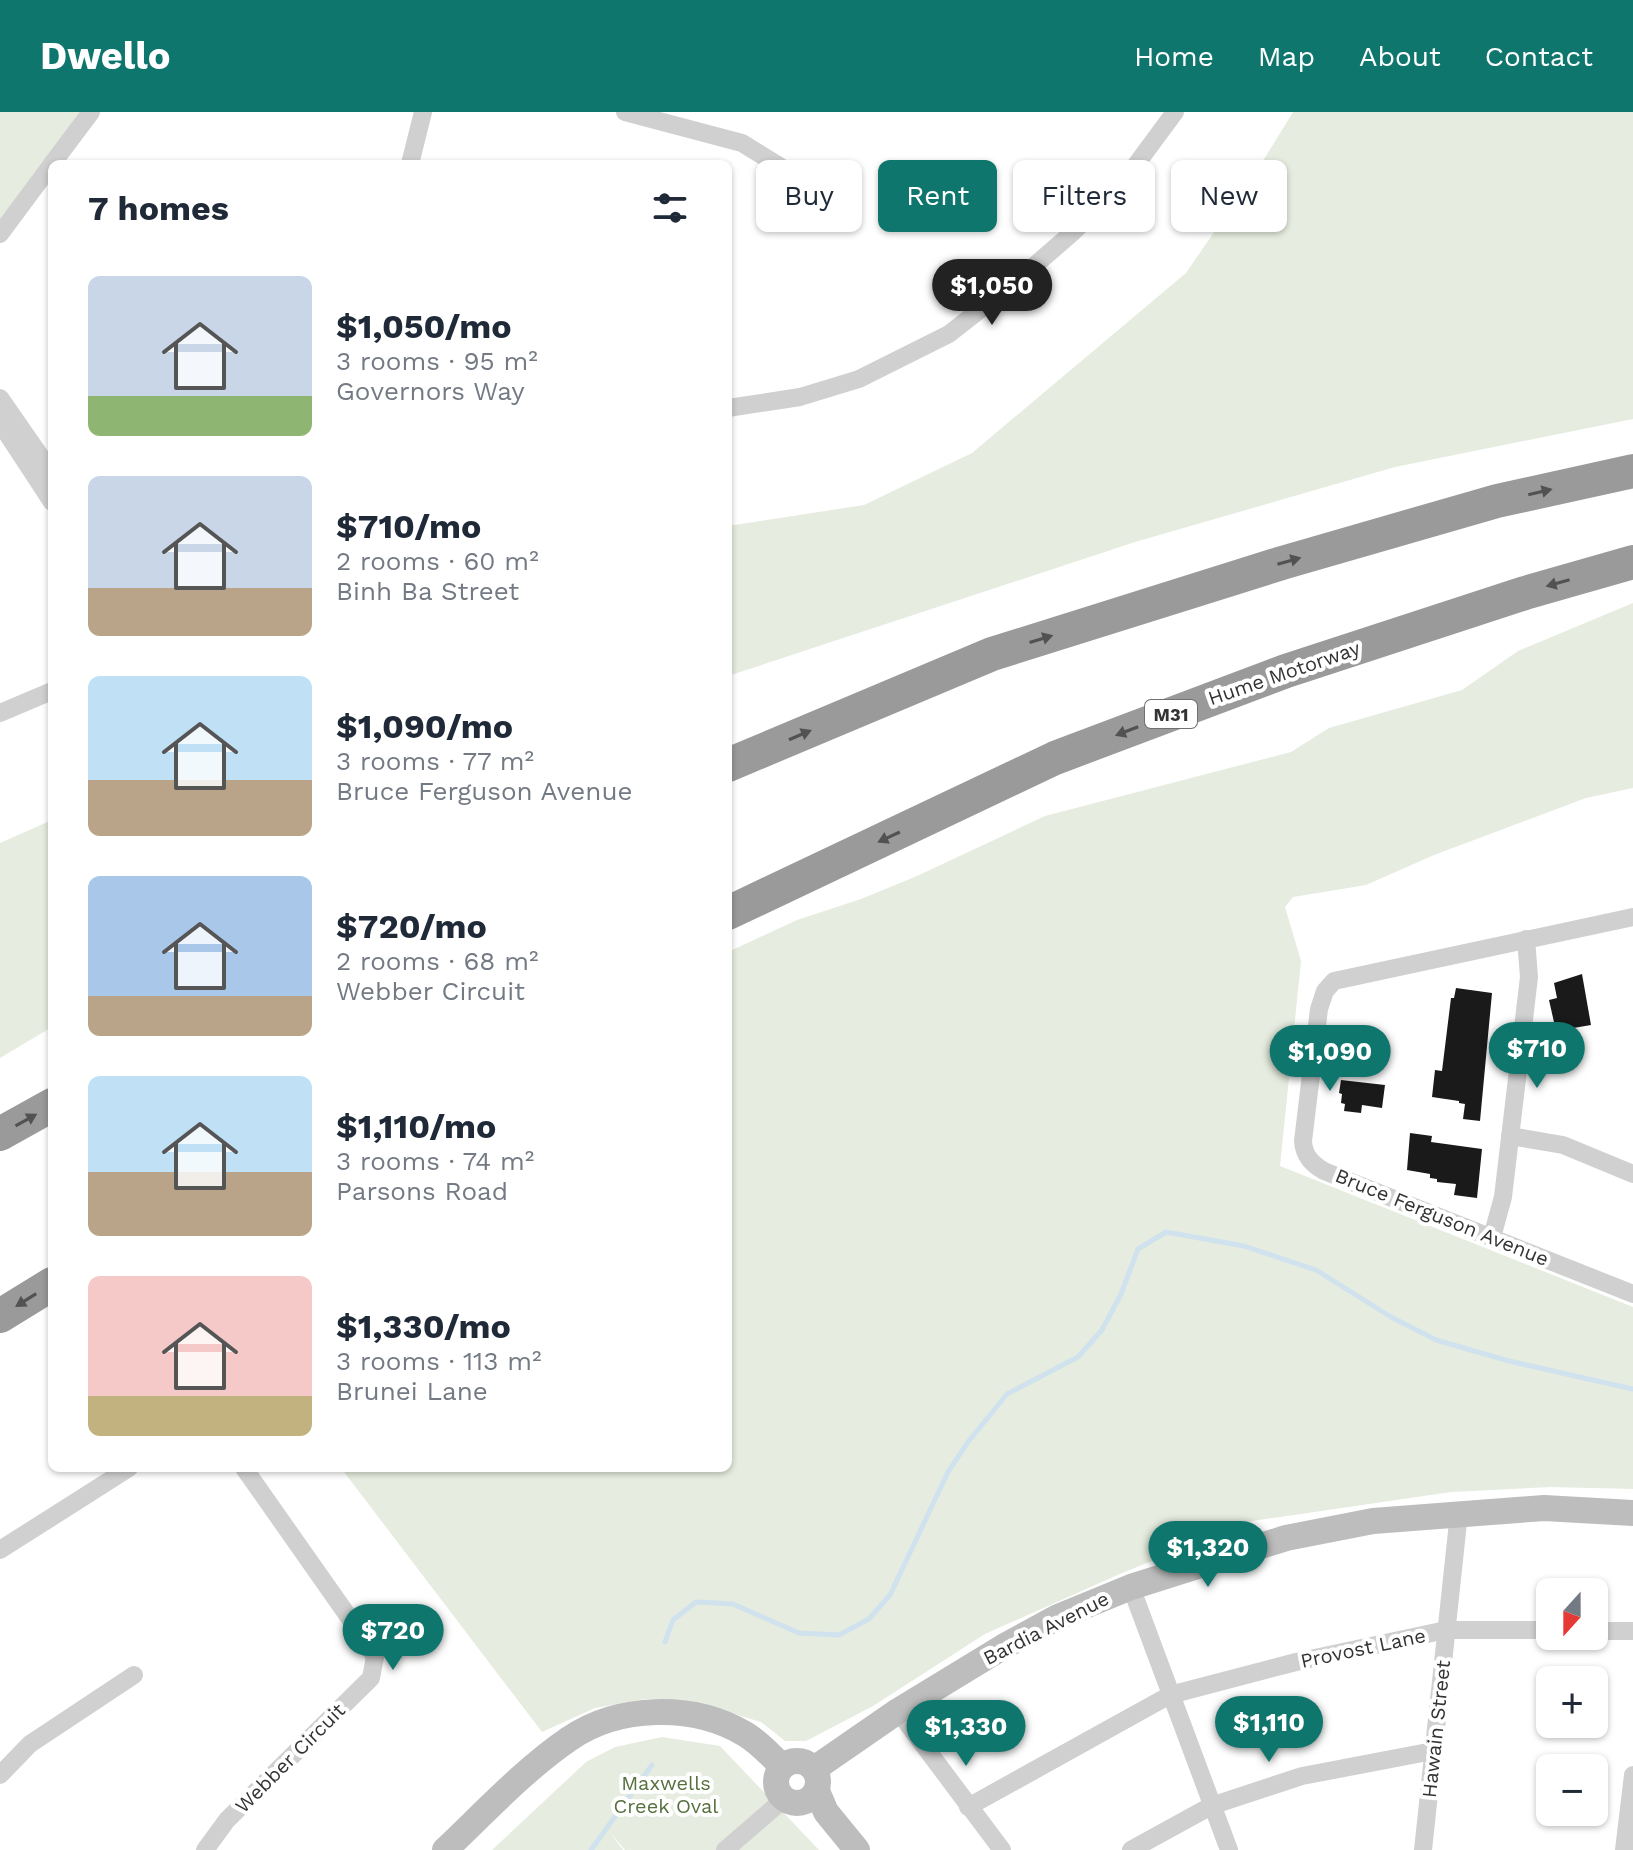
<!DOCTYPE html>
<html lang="en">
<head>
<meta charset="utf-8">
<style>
	:root { --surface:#fff; --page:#f2f2f3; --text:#1f2937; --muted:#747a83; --accent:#0f766e }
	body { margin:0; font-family:"Work Sans",sans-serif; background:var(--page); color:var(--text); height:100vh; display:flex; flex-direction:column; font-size:30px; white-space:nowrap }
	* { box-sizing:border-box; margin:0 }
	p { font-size:26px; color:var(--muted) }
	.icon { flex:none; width:44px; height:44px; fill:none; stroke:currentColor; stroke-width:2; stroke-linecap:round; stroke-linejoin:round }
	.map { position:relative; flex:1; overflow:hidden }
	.drawer { position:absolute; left:48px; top:48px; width:684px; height:1312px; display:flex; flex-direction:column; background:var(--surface); border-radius:12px; box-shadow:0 2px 6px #0004 }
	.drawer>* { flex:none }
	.top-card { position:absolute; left:756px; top:48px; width:756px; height:72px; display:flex; gap:16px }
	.needle { width:52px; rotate:201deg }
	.fabs { position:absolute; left:1536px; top:1466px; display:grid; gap:16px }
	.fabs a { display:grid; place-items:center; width:72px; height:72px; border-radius:12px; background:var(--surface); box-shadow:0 2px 6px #0004; font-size:40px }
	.price { position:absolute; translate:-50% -68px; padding:0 18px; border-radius:28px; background:var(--accent); color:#fff; font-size:26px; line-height:52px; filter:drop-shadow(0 2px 4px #0008) }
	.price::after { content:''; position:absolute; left:50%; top:48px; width:24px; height:18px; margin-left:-12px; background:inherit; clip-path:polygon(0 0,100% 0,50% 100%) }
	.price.active { background:#222; color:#fff }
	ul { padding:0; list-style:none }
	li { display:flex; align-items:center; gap:24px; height:200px; padding:0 40px }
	li span { display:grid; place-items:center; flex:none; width:224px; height:160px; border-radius:12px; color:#555 }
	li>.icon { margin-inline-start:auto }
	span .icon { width:96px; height:96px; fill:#fffc; stroke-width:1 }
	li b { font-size:34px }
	h2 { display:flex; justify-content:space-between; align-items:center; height:96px; padding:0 40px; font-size:34px }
	.pill { padding:0 28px; border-radius:12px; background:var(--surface); box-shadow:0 2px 6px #0004; font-size:28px; line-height:72px }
	.pill.active { background:var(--accent); color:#fff }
	header { display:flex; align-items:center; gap:48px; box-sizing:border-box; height:112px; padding:0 40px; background:var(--accent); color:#fff }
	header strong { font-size:38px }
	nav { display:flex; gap:44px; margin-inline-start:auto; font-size:28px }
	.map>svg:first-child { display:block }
</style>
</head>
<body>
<header>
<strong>Dwello</strong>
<nav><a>Home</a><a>Map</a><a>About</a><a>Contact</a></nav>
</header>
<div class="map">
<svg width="1633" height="1738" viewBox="0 0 1633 1738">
	<rect width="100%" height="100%" fill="#fff"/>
	<g fill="#e6ecdf">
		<polygon points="0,0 92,0 0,122"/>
		<polygon points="1293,0 1633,0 1633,307 1395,355 1135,430 728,564 728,414 864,393 972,341 1186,161 1261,52"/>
		<polygon points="1633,491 1633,676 1586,686 1434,743 1366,773 1293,785 1285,795 1301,849 1280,1054 1633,1195 1633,1377 1551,1375 1451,1380 1252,1409 1122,1461 985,1522 873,1594 806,1629 785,1629 761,1610 697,1591 645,1587 595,1596 542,1620 341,1356 728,1356 728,840 797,808 861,787 917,764 1045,704 1291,640 1329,616 1462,578 1518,539"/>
		<polygon points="52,708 52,915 0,946 0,731"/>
		<polygon points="662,1625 720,1634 819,1738 625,1738 609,1719 623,1738 492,1738 586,1650 615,1635"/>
	</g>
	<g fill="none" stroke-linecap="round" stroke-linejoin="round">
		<g stroke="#cfe2ee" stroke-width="5">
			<polyline points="665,1530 673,1508 696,1490 733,1492 799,1521 839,1523 869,1507 890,1483 948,1360 968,1330 1007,1282 1078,1245 1102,1218 1121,1182 1138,1137 1166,1120 1244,1134 1316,1158 1391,1205 1436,1228 1509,1249 1633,1277"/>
			<polyline points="591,1738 652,1653"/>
		</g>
	</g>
	<g fill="#1a1a1a">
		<polygon points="1582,862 1591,913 1556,919 1549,888 1557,886 1554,871"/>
		<polygon points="1456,876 1492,881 1480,1009 1463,1007 1465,992 1459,991 1459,989 1432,985 1435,958 1442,959 1451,886 1454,886"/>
		<polygon points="1341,968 1385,973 1382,996 1362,993 1361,1001 1344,999 1345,992 1341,991 1342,982 1339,981"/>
		<polygon points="1410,1021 1432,1024 1431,1030 1482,1037 1477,1086 1454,1083 1456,1072 1437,1070 1437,1067 1430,1066 1430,1062 1407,1058"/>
	</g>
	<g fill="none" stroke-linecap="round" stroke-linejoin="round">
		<g stroke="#d0d0d0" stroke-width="18">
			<polyline points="625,0 742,31 784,57"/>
			<polyline points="52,52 91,0"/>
			<polyline points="410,52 423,0"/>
			<polyline points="0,122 52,52"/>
			<polyline points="0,286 52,361"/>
			<polyline points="728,296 800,285 859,267 949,222 1019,167 1072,121 1121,73 1175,0"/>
			<polyline points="0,311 52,390"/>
			<polyline points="0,601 52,579"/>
			<path d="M1633 805 1334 869 1325 879 1319 897 1303 1029C1304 1044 1312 1052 1324 1059L1633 1182"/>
			<polyline points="1510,1024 1563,1033 1633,1062"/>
			<polyline points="1492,1125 1503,1085 1529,865 1526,827"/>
			<polyline points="0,1438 129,1356"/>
			<polyline points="1131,1475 1229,1738"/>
			<polyline points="1594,1519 1633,1519"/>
			<polyline points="898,1599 1002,1738"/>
			<polyline points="0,1663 30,1632 134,1563"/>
			<polyline points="968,1695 1170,1583 1296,1550 1446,1518 1550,1518"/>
			<polyline points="205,1738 227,1708 371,1566 375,1545 360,1521 244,1356"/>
			<polyline points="725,1738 784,1687"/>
			<polyline points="1131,1738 1211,1694 1302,1664 1433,1639"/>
			<polyline points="1423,1738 1459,1401"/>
			<polyline points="1624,1738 1633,1663"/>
		</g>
		<g stroke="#bdbdbd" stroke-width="26">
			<circle cx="797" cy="1670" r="21"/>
			<polyline points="814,1657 898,1599 1003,1535 1058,1505 1131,1475 1286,1426 1373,1409 1544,1396 1633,1401"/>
			<polyline points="817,1679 826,1700 857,1738"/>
			<path d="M445 1738C484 1701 525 1657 569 1627 618 1593 693 1591 745 1622 759 1630 770 1643 782 1654"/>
		</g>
		<g stroke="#9a9a9a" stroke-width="34">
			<polyline points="728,653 992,542 1282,451 1497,389 1633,359"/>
			<polyline points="728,801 1055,646 1286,559 1525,481 1633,450"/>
			<polyline points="0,1022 52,993"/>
			<polyline points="0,1204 52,1172"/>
		</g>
	</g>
	<defs><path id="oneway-solid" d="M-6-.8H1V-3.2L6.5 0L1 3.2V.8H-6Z" transform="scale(2)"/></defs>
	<g fill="#525252">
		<use href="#oneway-solid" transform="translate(1540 380) rotate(-13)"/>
		<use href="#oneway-solid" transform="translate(1289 449) rotate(-16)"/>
		<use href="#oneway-solid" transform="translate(1558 471) rotate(164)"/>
		<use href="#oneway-solid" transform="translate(1041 527) rotate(-17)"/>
		<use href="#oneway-solid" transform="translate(1127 619) rotate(159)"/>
		<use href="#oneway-solid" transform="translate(800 623) rotate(-23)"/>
		<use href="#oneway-solid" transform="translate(889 725) rotate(155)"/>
		<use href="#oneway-solid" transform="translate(26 1008) rotate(-29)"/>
		<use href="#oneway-solid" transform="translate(26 1188) rotate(148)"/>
	</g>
	<g text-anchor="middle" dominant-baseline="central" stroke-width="8" stroke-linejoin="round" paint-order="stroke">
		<rect fill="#fff" stroke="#707070" stroke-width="2" x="1145" y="588" width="52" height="28" rx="6"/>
		<g font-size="18" font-weight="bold" fill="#333">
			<text x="1171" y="602">M31</text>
		</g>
		<g font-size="20" fill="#333" stroke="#fff">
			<text transform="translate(1284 561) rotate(-19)">Hume Motorway</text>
			<text transform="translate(1442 1105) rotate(22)">Bruce Ferguson Avenue</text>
			<text transform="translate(1046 1516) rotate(-27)">Bardia Avenue</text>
			<text transform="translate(1363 1536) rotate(-12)">Provost Lane</text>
			<text transform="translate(1436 1617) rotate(-84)">Hawain Street</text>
			<text transform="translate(290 1646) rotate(-45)">Webber Circuit</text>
		</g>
		<g font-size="20" fill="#56703f" stroke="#fff">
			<text x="666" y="1671">Maxwells<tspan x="666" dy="23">Creek Oval</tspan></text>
		</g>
	</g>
</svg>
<div class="fabs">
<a><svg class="needle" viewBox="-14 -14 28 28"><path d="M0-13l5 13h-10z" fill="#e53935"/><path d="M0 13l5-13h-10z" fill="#747a83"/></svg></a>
<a>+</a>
<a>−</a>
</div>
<b class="price active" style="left:992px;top:215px">$1,050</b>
<b class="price" style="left:1537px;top:978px">$710</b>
<b class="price" style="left:1330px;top:981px">$1,090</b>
<b class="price" style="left:1208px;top:1477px">$1,320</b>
<b class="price" style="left:393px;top:1560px">$720</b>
<b class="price" style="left:1269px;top:1652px">$1,110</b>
<b class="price" style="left:966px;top:1656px">$1,330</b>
<div class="top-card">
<a class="pill">Buy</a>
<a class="pill active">Rent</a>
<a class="pill">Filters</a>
<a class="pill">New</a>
</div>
<section class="drawer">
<h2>7 homes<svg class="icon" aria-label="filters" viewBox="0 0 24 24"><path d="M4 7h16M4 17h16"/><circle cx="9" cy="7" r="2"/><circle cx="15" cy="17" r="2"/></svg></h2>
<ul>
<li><span style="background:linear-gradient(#c9d6e8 75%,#8fb573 0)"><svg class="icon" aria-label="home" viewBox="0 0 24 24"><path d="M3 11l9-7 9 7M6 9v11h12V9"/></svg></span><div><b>$1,050/mo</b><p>3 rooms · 95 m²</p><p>Governors Way</p></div></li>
<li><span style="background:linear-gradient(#c9d6e8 70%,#b9a48a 0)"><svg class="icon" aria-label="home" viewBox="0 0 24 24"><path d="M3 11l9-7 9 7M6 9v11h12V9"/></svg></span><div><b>$710/mo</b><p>2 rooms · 60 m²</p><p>Binh Ba Street</p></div></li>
<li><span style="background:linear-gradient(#bfe0f5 65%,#b9a48a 0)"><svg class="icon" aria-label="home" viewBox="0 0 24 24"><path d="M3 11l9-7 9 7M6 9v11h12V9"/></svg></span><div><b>$1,090/mo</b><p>3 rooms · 77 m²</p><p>Bruce Ferguson Avenue</p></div></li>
<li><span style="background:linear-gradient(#a9c7e8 75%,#b9a48a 0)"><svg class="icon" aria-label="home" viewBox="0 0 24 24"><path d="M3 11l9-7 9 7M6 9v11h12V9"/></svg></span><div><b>$720/mo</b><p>2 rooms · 68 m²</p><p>Webber Circuit</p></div></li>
<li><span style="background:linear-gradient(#bfe0f5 60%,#b9a48a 0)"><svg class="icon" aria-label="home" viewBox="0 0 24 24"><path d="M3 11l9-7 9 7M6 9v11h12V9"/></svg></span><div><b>$1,110/mo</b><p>3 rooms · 74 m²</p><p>Parsons Road</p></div></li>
<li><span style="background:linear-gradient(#f6c9c9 75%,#c2b280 0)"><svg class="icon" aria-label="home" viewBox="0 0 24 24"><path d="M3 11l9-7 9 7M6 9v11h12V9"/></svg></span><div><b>$1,330/mo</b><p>3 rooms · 113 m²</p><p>Brunei Lane</p></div></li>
</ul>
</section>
</div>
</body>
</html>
